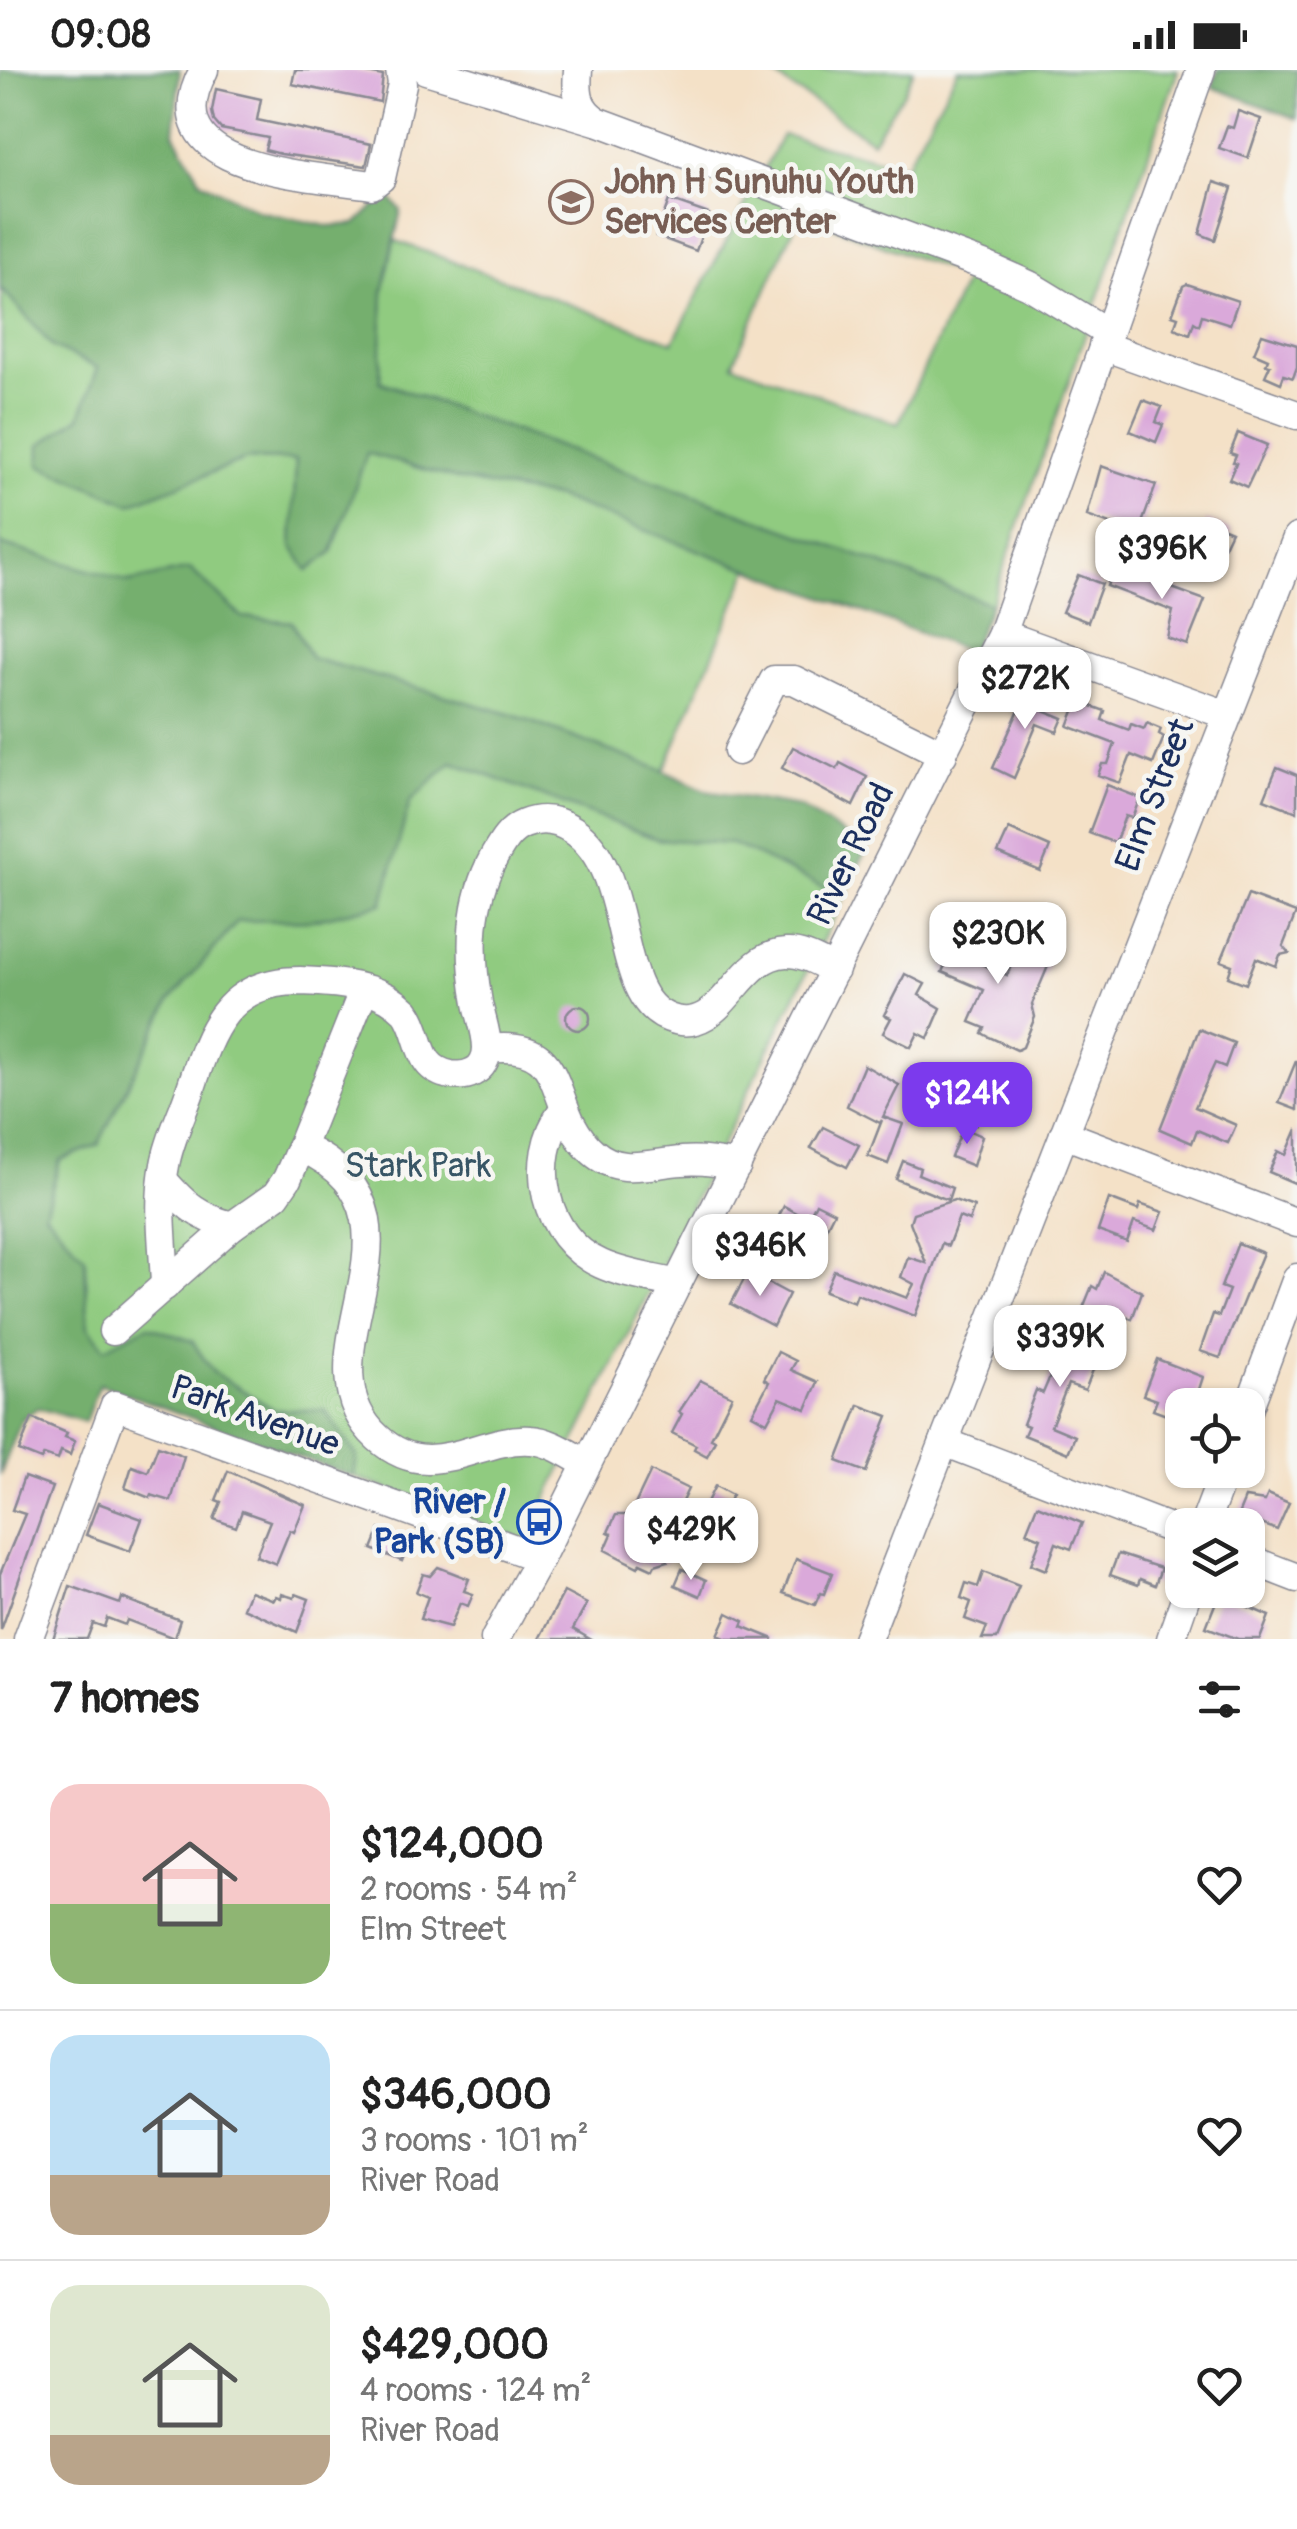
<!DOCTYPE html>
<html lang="en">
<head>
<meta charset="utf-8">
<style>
	:root { --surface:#fff; --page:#f2f2f2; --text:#222; --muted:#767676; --line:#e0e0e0; --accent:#7c3aed }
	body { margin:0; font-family:Pangolin,sans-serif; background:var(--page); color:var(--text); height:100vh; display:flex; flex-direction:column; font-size:38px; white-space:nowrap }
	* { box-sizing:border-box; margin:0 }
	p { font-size:32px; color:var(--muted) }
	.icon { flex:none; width:55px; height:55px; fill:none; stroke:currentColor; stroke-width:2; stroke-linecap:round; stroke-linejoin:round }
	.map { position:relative; height:1569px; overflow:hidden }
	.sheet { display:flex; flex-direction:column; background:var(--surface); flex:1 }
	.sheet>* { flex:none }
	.tools { position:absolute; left:1165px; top:1318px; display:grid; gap:20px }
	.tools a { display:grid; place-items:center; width:100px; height:100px; border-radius:20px; background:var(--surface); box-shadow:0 2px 8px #0004; font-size:50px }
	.price { position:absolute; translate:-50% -85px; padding:0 22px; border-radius:20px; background:#fff; color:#222; font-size:32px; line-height:65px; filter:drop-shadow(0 2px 5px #0008) }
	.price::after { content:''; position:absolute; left:50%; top:60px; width:30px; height:22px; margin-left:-15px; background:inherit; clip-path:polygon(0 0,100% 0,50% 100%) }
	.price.active { background:var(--accent); color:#fff }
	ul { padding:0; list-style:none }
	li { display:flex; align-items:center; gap:30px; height:250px; padding:0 50px }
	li+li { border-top:2px solid var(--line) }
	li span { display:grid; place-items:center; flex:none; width:280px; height:200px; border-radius:30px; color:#555 }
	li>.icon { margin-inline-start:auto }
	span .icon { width:120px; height:120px; fill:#fffc; stroke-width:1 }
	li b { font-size:42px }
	h2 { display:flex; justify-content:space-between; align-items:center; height:120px; padding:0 50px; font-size:42px }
	.status { display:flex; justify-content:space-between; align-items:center; height:70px; padding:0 50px; background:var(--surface); direction:ltr }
	.status svg { height:28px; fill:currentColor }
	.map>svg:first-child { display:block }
</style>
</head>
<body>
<div class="status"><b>09:08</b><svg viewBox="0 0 49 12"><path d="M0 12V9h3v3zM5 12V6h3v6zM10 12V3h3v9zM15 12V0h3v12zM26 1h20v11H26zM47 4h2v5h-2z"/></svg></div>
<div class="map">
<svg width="1297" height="1569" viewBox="0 0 1297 1569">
	<rect width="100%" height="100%" fill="#f6f6f2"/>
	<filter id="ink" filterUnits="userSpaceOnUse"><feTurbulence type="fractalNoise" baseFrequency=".01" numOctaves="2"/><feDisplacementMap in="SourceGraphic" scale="20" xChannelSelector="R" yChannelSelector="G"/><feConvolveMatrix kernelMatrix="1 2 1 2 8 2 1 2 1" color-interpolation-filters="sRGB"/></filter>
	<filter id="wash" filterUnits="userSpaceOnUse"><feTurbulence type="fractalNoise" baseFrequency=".0048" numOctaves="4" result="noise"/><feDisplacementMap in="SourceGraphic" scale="40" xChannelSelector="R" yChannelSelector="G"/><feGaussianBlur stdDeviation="2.25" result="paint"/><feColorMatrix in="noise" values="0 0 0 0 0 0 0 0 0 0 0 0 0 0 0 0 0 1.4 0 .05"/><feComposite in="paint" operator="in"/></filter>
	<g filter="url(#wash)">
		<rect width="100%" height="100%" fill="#f4e1c7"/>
		<g fill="#90cb80" stroke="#567d6f" stroke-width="2.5" fill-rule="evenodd">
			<polygon points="766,0 914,0 903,24 872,71"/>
			<path d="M958 0H1178L991 534 379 311 383 222 394 170 673 272 782 65 905 96ZM800 144 967 207 898 354 733 294Z"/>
			<polygon points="2,219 53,277 98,298 80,347 40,375 40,395 130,434 247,389 296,390 292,476 332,482 367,383 461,410 559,428 749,499 664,701 513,645 311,588 292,552 242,547 190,499 129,512 0,474"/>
			<polygon points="452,692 657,769 733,774 844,827 526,1471 354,1407 325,1340 275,1340 213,1302 192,1271 148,1256 105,1279 88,1257 85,1188 45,1143 60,1090 98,1075 170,931 238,851 312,850 382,834 410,731"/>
		</g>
		<g fill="#74af6e" stroke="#486f66" stroke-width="2.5">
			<polygon points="0,0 180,0 174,63 201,111 259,141 327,156 356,154 387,124 401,140 383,222 380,312 991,534 970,582 559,428 461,410 367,383 332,482 308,501 292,476 296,390 247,389 130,434 40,395 40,375 80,347 98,298 53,277 3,220 0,222"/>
			<polygon points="1218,0 1297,0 1297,49 1212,17"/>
			<polygon points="0,474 129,512 190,499 242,547 292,552 311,588 513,645 664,701 707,721 799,737 867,778 844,827 733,774 657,769 452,692 410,731 382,834 312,850 238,851 170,931 98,1075 60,1090 45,1143 85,1188 88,1257 105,1278 148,1256 192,1271 213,1302 275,1340 325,1340 357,1386 354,1407 99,1314 85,1352 38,1338 22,1349 0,1405"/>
		</g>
		<g id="blocks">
			<g fill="#daa9da">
				<polygon points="295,0 352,0 383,6 380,32 292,14"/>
				<polygon points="216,19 261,29 257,50 371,74 366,96 281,84 265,80 268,68 221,59 214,51 212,41"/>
				<polygon points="1238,41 1261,49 1248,88 1219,78 1227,56 1233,58"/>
				<polygon points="1214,112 1232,118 1215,170 1200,164"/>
				<polygon points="669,130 709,144 696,181 656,166"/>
				<polygon points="1187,214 1238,231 1230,254 1202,245 1199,255 1194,252 1190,264 1174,258 1178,247 1172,245 1183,216"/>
				<polygon points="1262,264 1297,275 1297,297 1293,308 1284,305 1281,313 1265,306 1270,295 1266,294 1268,289 1254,283"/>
				<polygon points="1143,330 1162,337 1156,352 1163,355 1156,372 1130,361"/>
				<polygon points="1238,363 1267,375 1247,417 1229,409 1236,393 1233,392 1236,385 1230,383"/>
				<polygon points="1101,396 1156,415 1138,464 1087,446"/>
				<polygon points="1207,451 1231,461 1212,501 1182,488 1188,475 1197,478"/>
				<polygon points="1114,497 1205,530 1187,575 1167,568 1173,541 1107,516"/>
				<polygon points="1078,505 1102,514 1088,552 1062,542"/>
				<polygon points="1029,617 1043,623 1040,629 1046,632 1043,640 1063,648 1057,662 1037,654 1014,708 993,698"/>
				<polygon points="1078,631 1105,641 1102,650 1129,660 1131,654 1144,659 1147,653 1161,659 1159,664 1164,667 1153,694 1131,685 1120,713 1098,705 1102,694 1108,694 1115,674 1068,656"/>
				<polygon points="793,677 837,699 840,693 867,707 853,736 782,698"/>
				<polygon points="1277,697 1297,705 1297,742 1264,729"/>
				<polygon points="1107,715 1140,728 1132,748 1125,746 1115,773 1089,763"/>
				<polygon points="1009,759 1050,777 1040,801 998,783"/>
				<polygon points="1248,825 1296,843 1283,876 1289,883 1280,885 1276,896 1256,888 1246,914 1228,907 1232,895 1221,891"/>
				<polygon points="1004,841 1020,849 1011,868 995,860"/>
				<polygon points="964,851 990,862 977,892 1007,905 1018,880 1049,894 1032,934 1035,947 1023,977 1017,980 989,967 982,963 985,958 970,952 984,920 942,902"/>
				<polygon points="905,904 925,914 919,925 941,938 928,968 918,963 911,977 883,963 891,948 884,945"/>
				<circle cx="578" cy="948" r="12"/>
				<polygon points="1199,959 1234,973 1225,997 1215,993 1195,1037 1236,1055 1228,1073 1197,1060 1192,1073 1160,1059"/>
				<polygon points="1296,991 1297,991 1297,1040 1279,1033"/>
				<polygon points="864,995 899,1015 883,1047 903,1054 888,1094 868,1086 882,1050 880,1053 847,1036"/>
				<polygon points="984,1002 1000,1009 993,1026 989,1024 976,1055 963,1049"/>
				<polygon points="823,1057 859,1075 847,1097 811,1078"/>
				<polygon points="963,1058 982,1066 973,1096 951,1087"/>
				<polygon points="1297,1059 1297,1114 1269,1102 1278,1081 1286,1085"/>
				<polygon points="903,1091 920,1098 918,1104 952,1118 948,1130 896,1109"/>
				<polygon points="1109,1129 1138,1140 1140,1134 1163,1142 1156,1160 1134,1152 1127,1172 1098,1161"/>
				<polygon points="954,1130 974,1137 969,1151 959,1147 948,1176 942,1173 915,1246 857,1224 854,1232 825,1221 834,1200 907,1228 914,1214 901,1207 908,1187 926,1193 910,1152 913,1143"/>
				<polygon points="816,1133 834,1142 822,1166 807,1158 796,1179 769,1165 784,1136 808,1149"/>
				<polygon points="1238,1173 1263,1183 1220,1288 1200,1281 1213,1244 1219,1246 1229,1220 1221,1217"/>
				<polygon points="748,1202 789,1224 773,1256 731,1234"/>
				<polygon points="1104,1202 1142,1222 1132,1249 1114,1242 1111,1248 1083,1238 1092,1216 1097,1219"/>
				<polygon points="1055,1260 1101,1280 1085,1320 1068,1314 1051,1356 1075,1366 1068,1383 1024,1365 1028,1356 1023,1354 1036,1320 1043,1323 1060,1283 1048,1278"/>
				<polygon points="778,1282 796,1291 791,1300 818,1312 806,1339 780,1328 767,1352 752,1344 769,1312 764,1309"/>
				<polygon points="1157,1289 1203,1307 1194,1335 1182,1335 1182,1351 1153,1340 1157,1330 1143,1325"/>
				<polygon points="700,1310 732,1326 711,1368 715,1370 707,1386 694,1379 696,1375 672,1363 682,1344 679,1342"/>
				<polygon points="859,1335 888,1346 866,1402 837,1391"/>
				<polygon points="32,1348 67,1363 65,1367 75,1371 70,1385 61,1381 58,1390 44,1385 41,1390 19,1381"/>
				<polygon points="158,1376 184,1386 171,1431 151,1425 150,1428 125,1418 132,1396 148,1402"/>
				<polygon points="228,1401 305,1435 294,1462 290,1460 276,1494 256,1486 270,1451 242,1441 236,1457 214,1449 221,1432 216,1430"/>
				<polygon points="651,1401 688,1419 673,1450 650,1439 638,1462 664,1476 668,1491 655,1495 653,1499 640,1493 638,1497 605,1480 612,1464 608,1462 616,1445 630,1445"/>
				<polygon points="24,1407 52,1417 1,1560 0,1504 25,1444 12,1440"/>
				<polygon points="715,1416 732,1425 724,1441 707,1432"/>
				<polygon points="1268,1424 1289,1433 1277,1460 1238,1445 1245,1428 1265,1431"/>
				<polygon points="98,1433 142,1449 130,1481 86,1465"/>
				<polygon points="1037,1435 1082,1453 1071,1479 1056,1473 1046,1500 1031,1494 1041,1468 1026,1462"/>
				<polygon points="380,1459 410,1470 402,1491 372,1479"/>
				<polygon points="1118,1484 1161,1498 1155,1515 1140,1509 1138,1515 1110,1505"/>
				<polygon points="796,1489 832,1503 824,1524 820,1523 815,1535 783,1523"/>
				<polygon points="438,1497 469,1509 464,1521 473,1524 468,1536 460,1533 450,1557 420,1549 428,1527 416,1522 423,1504 430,1506"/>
				<polygon points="682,1499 706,1510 700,1526 675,1515"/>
				<polygon points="983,1502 1019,1516 997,1569 982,1569 987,1557 965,1549 971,1532 961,1528 966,1513 978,1517"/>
				<polygon points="70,1516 120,1534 122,1528 180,1550 174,1568 127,1550 125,1555 107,1548 104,1557 93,1553 87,1569 53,1569"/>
				<polygon points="250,1521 274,1530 276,1526 281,1528 282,1524 294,1528 296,1524 309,1529 297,1562 243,1538"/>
				<polygon points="564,1522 587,1534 573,1559 590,1569 539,1569"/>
				<polygon points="1219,1524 1269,1546 1260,1569 1238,1569 1206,1557"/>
				<polygon points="728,1543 744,1551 742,1556 774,1569 727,1569 718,1565"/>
			</g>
		</g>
	</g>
	<g filter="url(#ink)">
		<use href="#blocks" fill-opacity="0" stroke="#888892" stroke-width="2.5"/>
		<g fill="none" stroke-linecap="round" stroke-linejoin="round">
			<g stroke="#888892" stroke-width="31">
				<g id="minor">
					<path d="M204 0C148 102 310 105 372 115L381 108 402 14 400 0"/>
					<polyline points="426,0 596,51"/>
					<path d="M578 0C576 23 577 38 597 51L986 196 1029 215 1108 263"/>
					<polyline points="1103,276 1297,345"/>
					<polyline points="1002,564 1227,645"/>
					<polyline points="738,681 774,610 794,610 943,684"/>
					<path d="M488 979C574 968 544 1039 593 1082 620 1106 650 1093 682 1091 701 1089 719 1092 737 1096"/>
					<path d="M563 1041C527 1090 543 1168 601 1194 625 1205 653 1208 677 1214"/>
					<polyline points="1064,1064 1297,1153"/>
					<path d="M301 1077C451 1146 288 1287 378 1368 431 1416 477 1366 531 1370 551 1371 570 1385 587 1394"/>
					<path d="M163 1110C186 1136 198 1147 232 1156"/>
					<path d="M165 1216C164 1177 157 1133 165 1095 169 1071 181 1047 189 1024 209 964 224 911 300 911 327 912 364 914 388 928 393 931 402 938 406 942 423 965 415 999 451 1005 458 1006 466 1006 473 1002 482 998 487 988 487 978 487 963 481 948 478 933 469 882 469 833 494 787 502 773 509 760 524 754 541 747 558 750 573 760 636 802 610 926 669 948 723 969 735 885 786 883 803 882 820 893 835 900"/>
					<polyline points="113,1261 232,1156 276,1125 287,1109 301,1077 364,919"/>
					<polyline points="1248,1340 1297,1208"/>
					<polyline points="944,1372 1182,1463"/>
					<polyline points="1204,1455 1225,1400"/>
					<polyline points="1248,1489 1297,1508"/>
					<polyline points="28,1569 115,1335 540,1488"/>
					<polyline points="495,1569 540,1488 1002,564 1201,0"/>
					<polyline points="867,1569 1297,468"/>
					<polyline points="1171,1569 1188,1520"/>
				</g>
			</g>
			<use href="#minor" stroke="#fff" stroke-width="28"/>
		</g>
	</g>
	<defs>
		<g id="school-ring" transform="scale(2.25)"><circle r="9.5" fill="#f6f6f2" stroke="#8d6e63" stroke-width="1.5"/><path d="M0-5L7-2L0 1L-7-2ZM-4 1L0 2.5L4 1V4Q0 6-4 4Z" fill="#8d6e63"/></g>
		<g id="bus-ring" transform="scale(2.25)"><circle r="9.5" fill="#f6f6f2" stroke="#1a4fb4" stroke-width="1.5"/><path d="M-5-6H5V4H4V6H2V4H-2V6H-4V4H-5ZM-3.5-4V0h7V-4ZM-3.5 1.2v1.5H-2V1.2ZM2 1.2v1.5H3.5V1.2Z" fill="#1a4fb4"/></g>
	</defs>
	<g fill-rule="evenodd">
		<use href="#school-ring" x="571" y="132"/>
		<use href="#bus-ring" x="539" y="1452"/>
	</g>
	<g text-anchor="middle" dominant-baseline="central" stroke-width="9" stroke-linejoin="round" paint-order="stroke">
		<g font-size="35" font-weight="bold" fill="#785e54" stroke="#f6f6f2" text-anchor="start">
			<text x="604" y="112">John H Sunuhu Youth<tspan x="604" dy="40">Services Center</tspan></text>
		</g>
		<g font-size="35" fill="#1b2f5e" stroke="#f6f6f2">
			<text transform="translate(1155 725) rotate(-69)">Elm Street</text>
			<text transform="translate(851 784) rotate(-64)">River Road</text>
			<text transform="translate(255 1346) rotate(20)">Park Avenue</text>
		</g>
		<g font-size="35" fill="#385666" stroke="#f6f6f2">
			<text x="418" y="1096">Stark Park</text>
		</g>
		<g font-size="35" font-weight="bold" fill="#164399" stroke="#f6f6f2" text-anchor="end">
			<text x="506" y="1432">River /<tspan x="506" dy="40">Park (SB)</tspan></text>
		</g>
	</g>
</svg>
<div class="tools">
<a><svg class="icon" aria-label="locate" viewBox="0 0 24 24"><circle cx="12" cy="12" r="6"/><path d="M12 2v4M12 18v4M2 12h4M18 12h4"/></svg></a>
<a><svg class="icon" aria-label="layers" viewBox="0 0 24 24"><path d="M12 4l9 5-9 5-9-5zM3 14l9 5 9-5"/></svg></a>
</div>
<b class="price" style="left:1162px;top:532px">$396K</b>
<b class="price" style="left:1025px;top:662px">$272K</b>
<b class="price" style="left:998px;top:917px">$230K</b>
<b class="price active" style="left:967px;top:1077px">$124K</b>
<b class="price" style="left:760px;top:1229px">$346K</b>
<b class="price" style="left:1060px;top:1320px">$339K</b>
<b class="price" style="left:691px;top:1513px">$429K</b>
</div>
<section class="sheet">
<h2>7 homes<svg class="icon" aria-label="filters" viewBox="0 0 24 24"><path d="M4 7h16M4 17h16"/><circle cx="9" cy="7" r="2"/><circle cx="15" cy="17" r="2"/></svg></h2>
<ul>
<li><span style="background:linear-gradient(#f6c9c9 60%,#8fb573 0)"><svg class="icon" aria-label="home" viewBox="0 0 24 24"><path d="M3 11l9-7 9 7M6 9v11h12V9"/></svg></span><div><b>$124,000</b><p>2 rooms · 54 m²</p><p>Elm Street</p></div><svg class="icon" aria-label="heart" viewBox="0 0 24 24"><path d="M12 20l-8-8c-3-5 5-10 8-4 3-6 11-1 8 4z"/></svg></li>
<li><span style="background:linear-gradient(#bfe0f5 70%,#b9a48a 0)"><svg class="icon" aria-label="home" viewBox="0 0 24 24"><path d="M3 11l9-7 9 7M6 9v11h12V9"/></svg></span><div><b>$346,000</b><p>3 rooms · 101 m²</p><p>River Road</p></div><svg class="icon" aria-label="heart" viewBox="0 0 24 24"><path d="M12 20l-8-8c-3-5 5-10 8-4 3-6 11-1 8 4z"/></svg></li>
<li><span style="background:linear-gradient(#dfe7d0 75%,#b9a48a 0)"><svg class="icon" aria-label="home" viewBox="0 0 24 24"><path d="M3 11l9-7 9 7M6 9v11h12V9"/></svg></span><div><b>$429,000</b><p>4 rooms · 124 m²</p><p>River Road</p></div><svg class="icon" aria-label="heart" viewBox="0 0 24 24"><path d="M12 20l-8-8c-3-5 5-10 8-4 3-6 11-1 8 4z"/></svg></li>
</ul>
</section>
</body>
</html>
